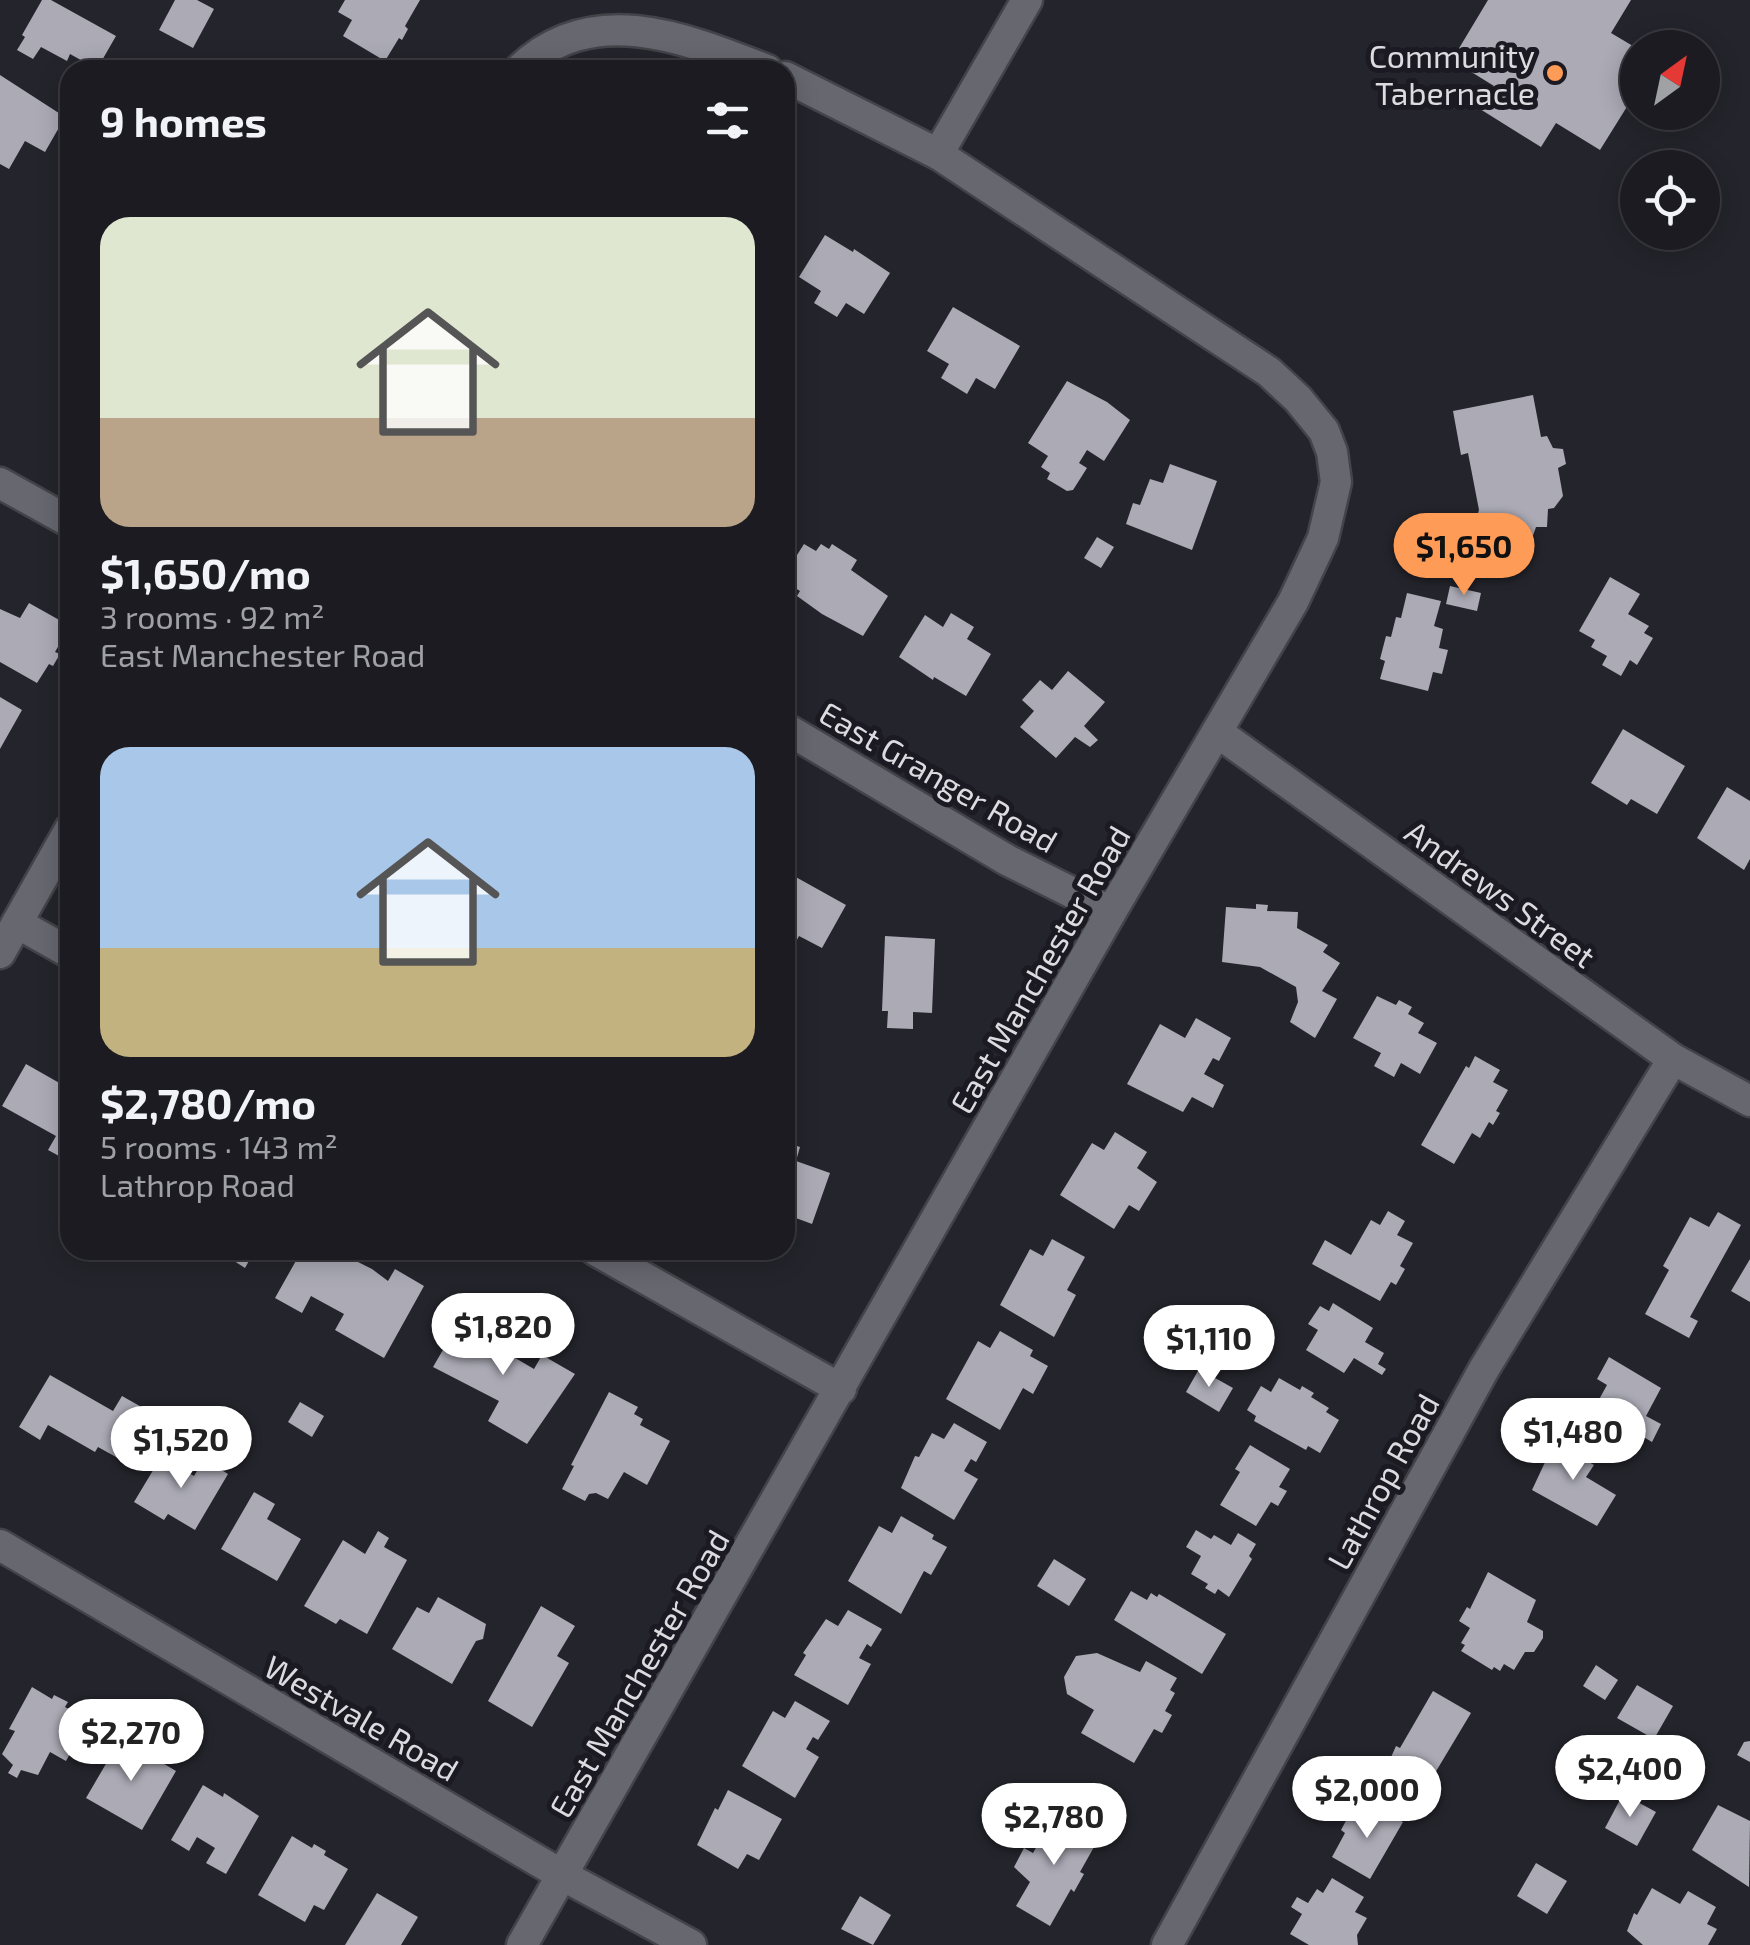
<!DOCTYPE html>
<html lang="en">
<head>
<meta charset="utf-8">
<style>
	:root { --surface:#1b1b21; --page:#24242a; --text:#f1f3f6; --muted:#a0a1a5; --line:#39393f; --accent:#fe9c57 }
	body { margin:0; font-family:"Exo 2",sans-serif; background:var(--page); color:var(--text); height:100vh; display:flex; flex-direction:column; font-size:38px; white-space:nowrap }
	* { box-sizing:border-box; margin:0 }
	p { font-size:32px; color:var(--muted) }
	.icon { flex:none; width:55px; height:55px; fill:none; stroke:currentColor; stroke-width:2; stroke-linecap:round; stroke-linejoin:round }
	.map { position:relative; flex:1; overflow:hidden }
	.side { position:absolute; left:60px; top:60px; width:735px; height:1200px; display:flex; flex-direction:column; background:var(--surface); border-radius:30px; box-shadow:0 5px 25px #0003,0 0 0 2px var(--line) }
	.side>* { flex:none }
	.needle { width:65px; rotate:33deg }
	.tools { position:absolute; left:1620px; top:30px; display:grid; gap:20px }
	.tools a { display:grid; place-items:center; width:100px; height:100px; border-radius:50%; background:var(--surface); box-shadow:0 5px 25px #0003,0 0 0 2px var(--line); font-size:50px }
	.price { position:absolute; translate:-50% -85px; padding:0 22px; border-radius:35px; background:#fff; color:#222; font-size:32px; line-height:65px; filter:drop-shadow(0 2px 5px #0008) }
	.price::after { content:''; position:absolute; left:50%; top:60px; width:30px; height:22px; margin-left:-15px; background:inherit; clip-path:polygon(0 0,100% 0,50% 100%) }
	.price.active { background:var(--accent); color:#111 }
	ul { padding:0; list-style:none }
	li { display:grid; align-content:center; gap:20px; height:530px; padding:0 40px }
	li span { display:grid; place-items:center; height:310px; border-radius:30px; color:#555 }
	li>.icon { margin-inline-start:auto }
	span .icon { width:180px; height:180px; fill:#fffc; stroke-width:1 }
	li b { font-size:42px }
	h2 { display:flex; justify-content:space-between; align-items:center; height:120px; padding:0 40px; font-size:42px }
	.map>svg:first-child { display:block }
</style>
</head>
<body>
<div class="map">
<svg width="1750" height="1945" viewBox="0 0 1750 1945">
	<rect width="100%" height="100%" fill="#24242c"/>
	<g fill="#abaab5">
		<polygon points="42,0 51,0 116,36 97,69 70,54 67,61 41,47 33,59 17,50 25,37 22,35"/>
		<polygon points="175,0 197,0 214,9 193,48 159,30"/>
		<polygon points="345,0 420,0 405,26 408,29 402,40 399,38 385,61 343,36 352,20 338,12"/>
		<polygon points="1488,0 1631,0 1611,33 1638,49 1638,89 1600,150 1556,123 1541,147 1480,109 1494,86 1452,60"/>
		<polygon points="0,75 65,117 45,152 25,141 9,169 0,164"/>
		<polygon points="825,235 853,252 854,249 890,273 864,314 846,303 837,317 814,303 821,291 799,277"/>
		<polygon points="953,307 1020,346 995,389 976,378 967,394 941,378 949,364 927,351"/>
		<polygon points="1067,381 1107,402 1130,420 1104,461 1087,450 1079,463 1087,468 1073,490 1067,491 1047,479 1050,473 1041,467 1048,456 1028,443"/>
		<polygon points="1533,395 1541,437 1547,436 1553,448 1563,449 1566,464 1558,468 1563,496 1554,508 1548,509 1547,527 1536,527 1522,566 1467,548 1479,510 1468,453 1461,455 1453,411"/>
		<polygon points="1170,464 1217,481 1192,550 1126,524 1133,503 1140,505 1150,479 1163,483"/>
		<polygon points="1097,537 1114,547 1101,568 1084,558"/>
		<polygon points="804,544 816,551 821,544 829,549 832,544 857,560 851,570 888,596 863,636 822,614 797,596 800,591 785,582 785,574"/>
		<polygon points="1610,577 1640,594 1628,614 1649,626 1644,633 1653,638 1637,665 1630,660 1621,676 1602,665 1607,656 1591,647 1595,640 1579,631"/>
		<polygon points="1450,586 1481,593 1477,611 1446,604"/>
		<polygon points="1407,593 1441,601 1434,626 1443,629 1439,648 1448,650 1442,674 1433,672 1428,691 1380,679 1385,661 1380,659 1386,636 1391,637 1396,617 1401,618"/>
		<polygon points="29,603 70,626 55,652 60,654 53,666 49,664 37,683 0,662 0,609 20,618"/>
		<polygon points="951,613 974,627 967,639 991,654 966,696 934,677 933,680 899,657 925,615 943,627"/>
		<polygon points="1068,671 1105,702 1084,726 1098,740 1090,747 1075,737 1056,758 1020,727 1034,711 1022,700 1040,680 1052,690"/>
		<polygon points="0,697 22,710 0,749"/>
		<polygon points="1623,729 1685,766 1657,814 1631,799 1627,805 1591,783"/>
		<polygon points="1727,787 1750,801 1750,859 1744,870 1697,838"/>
		<polygon points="785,871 846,905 822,948 799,936 792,949 785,945"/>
		<polygon points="1256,904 1268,905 1267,911 1298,912 1297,928 1328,945 1323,952 1340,963 1322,991 1337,999 1315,1038 1290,1022 1298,1002 1296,987 1260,967 1222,962 1226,907 1256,909"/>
		<polygon points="885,936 935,939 932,1013 913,1012 913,1029 887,1028 888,1011 882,1011"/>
		<polygon points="1377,996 1396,1005 1399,1000 1412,1007 1408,1014 1424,1023 1418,1033 1437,1043 1420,1074 1401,1063 1394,1077 1374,1066 1381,1053 1353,1038"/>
		<polygon points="1196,1018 1231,1038 1219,1061 1213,1058 1204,1074 1224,1085 1213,1108 1192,1097 1183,1112 1127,1084 1160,1024 1185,1038"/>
		<polygon points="1475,1056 1500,1070 1493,1082 1508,1090 1496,1111 1500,1113 1493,1125 1489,1122 1480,1138 1472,1133 1454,1164 1421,1145 1466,1066 1469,1068"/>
		<polygon points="26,1064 70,1089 70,1162 48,1150 56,1136 2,1106"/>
		<polygon points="1115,1132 1147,1152 1137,1168 1157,1182 1139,1211 1129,1205 1114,1229 1060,1195 1092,1143 1104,1150"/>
		<polygon points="785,1142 800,1147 796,1161 830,1173 812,1224 785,1214"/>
		<polygon points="1388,1211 1405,1221 1397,1235 1413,1243 1400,1266 1405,1269 1396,1285 1391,1282 1380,1301 1312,1264 1325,1240 1351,1255 1371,1220 1380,1225"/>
		<polygon points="1718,1212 1741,1225 1690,1317 1698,1321 1689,1338 1645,1314 1669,1270 1663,1266 1690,1217 1709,1227"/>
		<polygon points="1052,1239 1085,1257 1067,1290 1076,1295 1054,1337 1000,1305 1030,1249 1043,1256"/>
		<polygon points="217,1250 255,1250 245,1268"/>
		<polygon points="302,1250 320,1250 340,1262 344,1255 372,1269 388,1281 395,1269 424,1286 384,1358 335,1330 344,1314 311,1296 302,1313 275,1298"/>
		<polygon points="1750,1259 1750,1302 1731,1291"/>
		<polygon points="1333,1303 1373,1328 1365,1342 1384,1353 1378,1364 1386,1369 1382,1375 1354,1358 1344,1373 1306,1350 1318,1330 1308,1324 1320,1306 1329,1311"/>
		<polygon points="465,1312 493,1328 486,1341 534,1369 542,1355 575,1374 527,1444 488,1421 499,1401 433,1367"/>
		<polygon points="1000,1331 1033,1350 1030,1356 1048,1366 1033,1394 1023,1388 1000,1430 946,1399 978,1341 990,1348"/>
		<polygon points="1609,1357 1661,1388 1646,1416 1661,1424 1652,1442 1637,1433 1627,1450 1585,1425 1607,1385 1597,1379"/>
		<polygon points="1199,1369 1233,1388 1219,1412 1186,1392"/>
		<polygon points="50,1375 113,1411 122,1396 145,1409 135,1425 144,1430 125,1462 98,1447 95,1452 48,1425 40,1440 19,1427"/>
		<polygon points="1279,1378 1300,1390 1302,1386 1314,1393 1311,1397 1329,1408 1326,1412 1339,1420 1320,1453 1308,1446 1306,1450 1254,1421 1256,1416 1247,1410 1261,1386 1271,1392"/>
		<polygon points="609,1392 638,1407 634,1414 643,1419 640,1425 670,1441 647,1485 624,1472 608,1499 596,1493 589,1494 585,1501 562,1489 574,1466 571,1465"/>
		<polygon points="300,1402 324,1416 312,1437 288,1422"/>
		<polygon points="954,1423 987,1442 976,1462 971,1459 964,1471 978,1479 954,1520 901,1488 915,1456 919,1457 932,1433 944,1439"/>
		<polygon points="1569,1434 1587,1445 1580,1457 1594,1465 1586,1477 1616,1495 1597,1526 1532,1490 1547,1458 1550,1460"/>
		<polygon points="1250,1445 1290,1469 1279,1487 1287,1491 1278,1506 1271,1502 1256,1526 1220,1505 1240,1472 1235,1469"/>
		<polygon points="161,1457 171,1463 175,1457 184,1463 181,1468 194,1476 204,1459 228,1474 195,1530 168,1514 164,1520 134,1502"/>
		<polygon points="254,1492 275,1504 267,1519 301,1539 277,1581 221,1549"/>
		<polygon points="901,1516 934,1535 932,1539 947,1547 931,1575 924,1571 901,1614 848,1581 879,1526 892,1533"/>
		<polygon points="1196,1530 1211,1539 1214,1535 1231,1545 1238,1533 1256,1544 1249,1556 1252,1559 1229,1597 1218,1589 1215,1594 1205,1588 1208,1584 1191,1574 1201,1556 1186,1547"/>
		<polygon points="378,1531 389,1538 384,1547 407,1560 367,1634 340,1619 336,1624 304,1606 343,1540 365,1554"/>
		<polygon points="1054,1559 1086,1579 1069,1606 1037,1586"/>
		<polygon points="1488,1572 1536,1600 1527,1622 1543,1631 1543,1638 1534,1652 1525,1652 1514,1670 1504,1664 1500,1671 1494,1667 1492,1670 1461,1651 1465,1645 1461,1643 1470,1628 1459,1621 1467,1607 1470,1609"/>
		<polygon points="1131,1591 1147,1600 1151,1593 1157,1597 1159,1594 1226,1634 1202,1674 1114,1620"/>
		<polygon points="438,1597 486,1624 483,1639 476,1641 452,1684 392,1649 417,1607 429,1613"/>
		<polygon points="541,1606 575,1626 557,1656 569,1663 532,1727 488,1701"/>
		<polygon points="848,1610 882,1629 871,1647 867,1644 859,1658 871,1664 848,1705 794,1675 806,1655 803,1653 826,1619 838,1626"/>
		<polygon points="1097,1653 1140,1672 1146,1661 1177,1678 1170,1690 1175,1693 1165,1711 1172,1715 1162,1733 1154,1729 1134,1763 1081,1733 1094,1710 1067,1694 1064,1677 1076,1656"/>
		<polygon points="1596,1665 1618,1680 1605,1700 1583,1686"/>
		<polygon points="1637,1685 1673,1706 1654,1739 1617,1718"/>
		<polygon points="32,1687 52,1699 54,1695 68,1702 65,1707 89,1720 66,1761 50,1752 38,1775 21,1770 17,1778 8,1773 13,1765 2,1754 15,1731 9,1729"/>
		<polygon points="1433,1691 1471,1713 1432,1778 1425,1794 1430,1797 1420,1814 1388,1796 1397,1781 1384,1773 1396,1746 1400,1748"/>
		<polygon points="795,1701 830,1721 818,1740 813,1737 806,1749 819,1757 795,1798 742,1766 773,1711 785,1718"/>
		<polygon points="121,1738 139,1749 141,1745 153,1752 151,1756 176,1771 142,1830 86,1798"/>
		<polygon points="1750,1741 1750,1762 1737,1755 1744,1742"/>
		<polygon points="203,1785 223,1797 224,1793 259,1816 226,1874 206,1863 215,1848 197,1837 189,1851 171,1840"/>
		<polygon points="728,1790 782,1819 759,1860 747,1854 738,1869 697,1845 715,1808 718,1810"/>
		<polygon points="1623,1794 1656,1812 1637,1846 1605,1828"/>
		<polygon points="1370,1804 1403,1822 1370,1879 1332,1857 1345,1833 1341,1830 1348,1817 1359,1823"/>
		<polygon points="1718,1805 1750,1821 1749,1887 1692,1850"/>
		<polygon points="1055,1814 1099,1838 1080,1872 1084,1874 1074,1892 1071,1889 1050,1926 1016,1906 1030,1882 1014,1867 1024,1848 1033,1853"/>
		<polygon points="292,1836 312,1848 314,1844 326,1851 324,1855 348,1869 324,1910 314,1905 305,1922 258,1895"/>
		<polygon points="1536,1863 1567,1881 1547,1914 1517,1896"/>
		<polygon points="1332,1878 1364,1897 1355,1912 1367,1918 1357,1935 1358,1945 1309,1945 1290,1934 1302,1914 1291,1907 1297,1897 1308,1903 1317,1889 1323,1893"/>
		<polygon points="1652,1888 1680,1904 1688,1891 1716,1907 1707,1924 1717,1929 1708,1945 1643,1945 1627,1931 1634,1913 1637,1915"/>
		<polygon points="377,1893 418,1917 401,1945 345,1945"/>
		<polygon points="860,1896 891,1915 873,1945 841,1929"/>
	</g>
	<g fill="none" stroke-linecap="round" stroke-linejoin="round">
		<g stroke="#434349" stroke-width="35">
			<g id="street">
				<path d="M519 70C591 0 683 37 767 70"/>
				<polyline points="938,154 1027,0"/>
				<polyline points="0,483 70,522"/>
				<polyline points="785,728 1007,860 1111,912"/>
				<polyline points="1217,732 1673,1059 1750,1101"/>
				<polyline points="17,923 70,953"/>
				<polyline points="0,953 70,829"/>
				<polyline points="595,1250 841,1389"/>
				<polyline points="0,1545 562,1875 691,1945"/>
				<polyline points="522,1945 1111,912 1293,602 1323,538 1336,482 1332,452 1324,431 1298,399 1269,372 938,154 785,77"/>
				<polyline points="1167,1945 1484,1369 1673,1059"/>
			</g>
		</g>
		<use href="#street" stroke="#676770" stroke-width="30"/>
	</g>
	<circle fill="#fe9c57" stroke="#1b1a22" stroke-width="4" cx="1555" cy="73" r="10"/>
	<g text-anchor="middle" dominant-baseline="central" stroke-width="10" stroke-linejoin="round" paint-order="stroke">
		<g font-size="32" fill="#dbdbe0" stroke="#1b1a22" text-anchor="end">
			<text x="1535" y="55">Community<tspan x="1535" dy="37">Tabernacle</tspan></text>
		</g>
		<g font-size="32" fill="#dbdbe0" stroke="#1b1a22">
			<text transform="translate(939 776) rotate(30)">East Granger Road</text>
			<text transform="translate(1501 893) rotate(36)">Andrews Street</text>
			<text transform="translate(1039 969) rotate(-60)">East Manchester Road</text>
			<text transform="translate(1382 1481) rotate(-61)">Lathrop Road</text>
			<text transform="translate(638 1673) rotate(-60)">East Manchester Road</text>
			<text transform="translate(362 1717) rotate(30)">Westvale Road</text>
		</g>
	</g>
</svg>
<div class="tools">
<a><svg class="needle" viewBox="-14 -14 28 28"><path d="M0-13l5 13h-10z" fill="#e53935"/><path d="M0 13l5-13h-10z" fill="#a0a1a5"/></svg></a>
<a><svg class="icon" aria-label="locate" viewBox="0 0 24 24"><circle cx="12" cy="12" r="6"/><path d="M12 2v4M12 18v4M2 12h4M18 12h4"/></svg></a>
</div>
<b class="price active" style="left:1464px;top:598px">$1,650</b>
<b class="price" style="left:503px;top:1378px">$1,820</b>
<b class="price" style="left:1209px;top:1390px">$1,110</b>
<b class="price" style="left:1573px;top:1483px">$1,480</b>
<b class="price" style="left:181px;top:1491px">$1,520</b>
<b class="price" style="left:131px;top:1784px">$2,270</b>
<b class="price" style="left:1630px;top:1820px">$2,400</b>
<b class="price" style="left:1367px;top:1841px">$2,000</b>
<b class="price" style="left:1054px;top:1868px">$2,780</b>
<section class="side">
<h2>9 homes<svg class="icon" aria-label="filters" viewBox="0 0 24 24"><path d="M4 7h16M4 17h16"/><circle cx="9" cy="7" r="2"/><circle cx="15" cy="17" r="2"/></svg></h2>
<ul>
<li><span style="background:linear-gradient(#dfe7d0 65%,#b9a48a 0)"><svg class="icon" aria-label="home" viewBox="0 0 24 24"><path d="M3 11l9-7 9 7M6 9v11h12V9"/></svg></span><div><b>$1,650/mo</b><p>3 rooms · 92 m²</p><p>East Manchester Road</p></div></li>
<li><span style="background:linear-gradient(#a9c7e8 65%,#c2b280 0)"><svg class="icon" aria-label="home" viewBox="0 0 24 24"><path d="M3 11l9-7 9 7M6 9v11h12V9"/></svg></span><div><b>$2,780/mo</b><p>5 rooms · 143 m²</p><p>Lathrop Road</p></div></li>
</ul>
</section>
</div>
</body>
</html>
